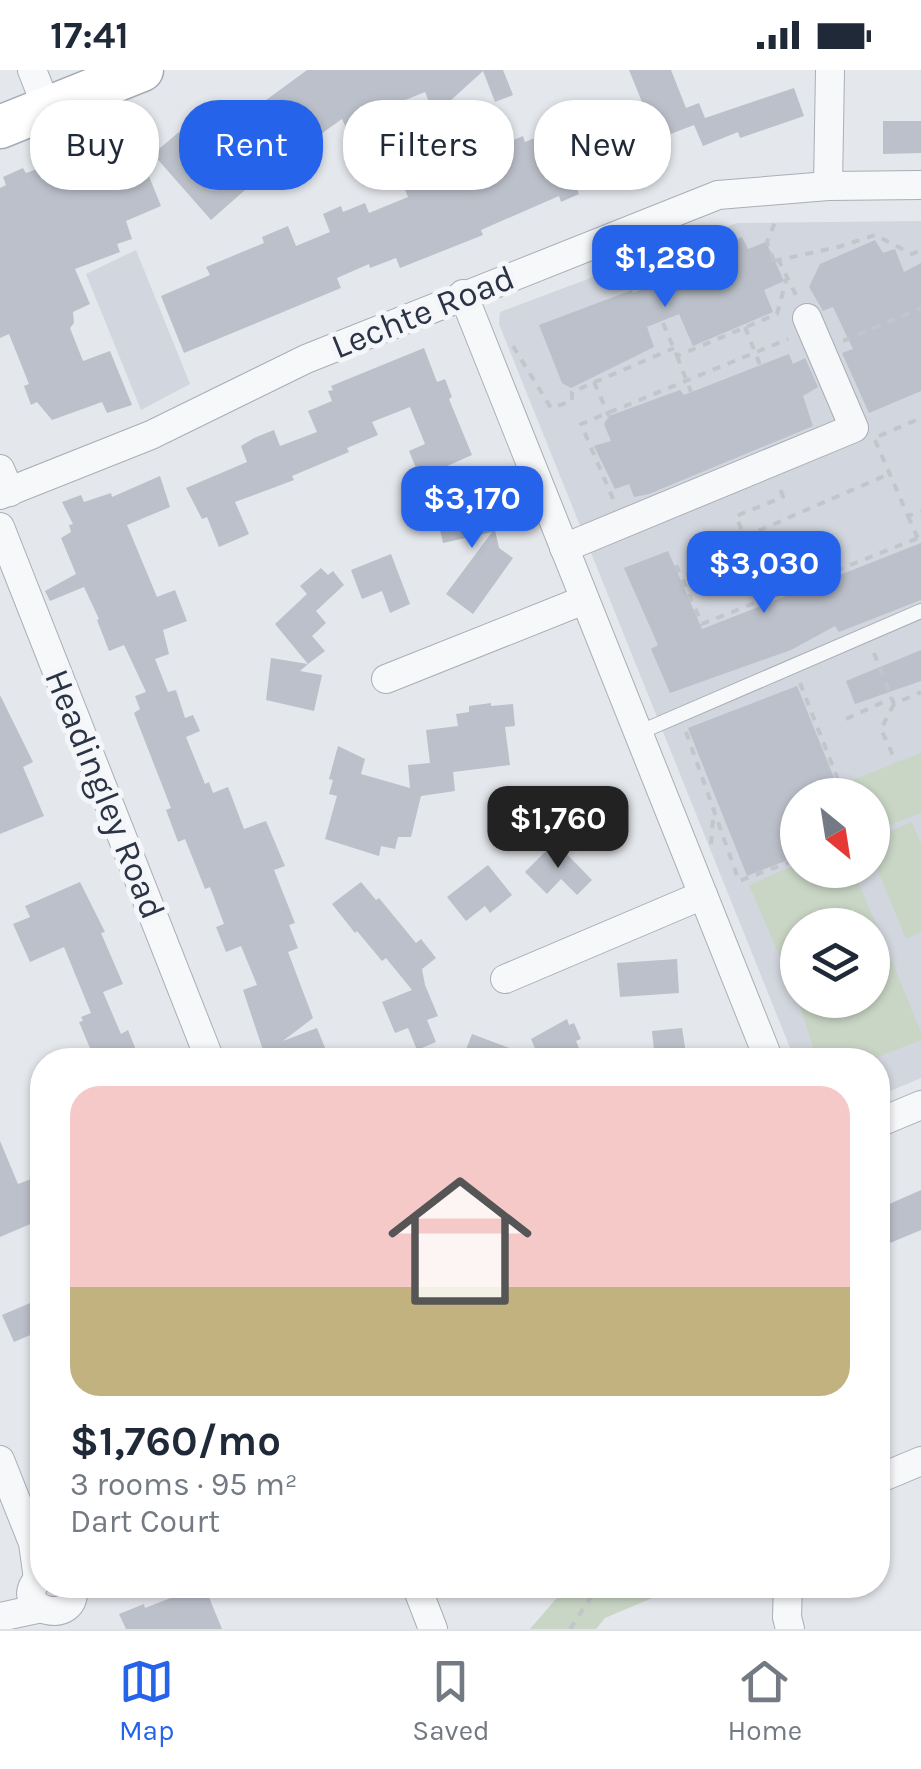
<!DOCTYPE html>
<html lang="en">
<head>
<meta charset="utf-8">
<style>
	:root { --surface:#fff; --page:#f2f2f3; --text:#1f2937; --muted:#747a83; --line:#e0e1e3; --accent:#2563eb }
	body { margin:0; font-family:Karla,sans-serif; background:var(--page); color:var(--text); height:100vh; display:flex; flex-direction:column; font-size:38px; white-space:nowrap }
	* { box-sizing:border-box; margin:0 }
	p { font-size:32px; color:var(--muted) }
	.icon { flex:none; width:55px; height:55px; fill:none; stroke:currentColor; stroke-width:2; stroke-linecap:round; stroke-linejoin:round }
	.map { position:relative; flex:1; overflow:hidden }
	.sheet { position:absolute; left:30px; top:978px; width:860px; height:550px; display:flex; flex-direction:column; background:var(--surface); border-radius:40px; box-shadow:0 2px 8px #0004 }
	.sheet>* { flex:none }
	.top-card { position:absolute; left:30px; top:30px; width:862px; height:90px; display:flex; gap:20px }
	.needle { width:65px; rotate:150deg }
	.tools { position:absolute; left:780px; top:708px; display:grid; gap:20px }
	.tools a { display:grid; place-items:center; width:110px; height:110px; border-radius:50%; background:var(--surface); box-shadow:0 2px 8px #0004; font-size:50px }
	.price { position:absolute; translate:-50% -85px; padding:0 22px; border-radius:20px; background:var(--accent); color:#fff; font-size:32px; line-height:65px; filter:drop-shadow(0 2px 5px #0008) }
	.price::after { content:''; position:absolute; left:50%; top:60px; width:30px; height:22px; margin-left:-15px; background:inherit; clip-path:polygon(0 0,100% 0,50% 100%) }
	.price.active { background:#222; color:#fff }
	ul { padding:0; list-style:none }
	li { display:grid; align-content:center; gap:20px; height:530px; padding:0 40px }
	li span { display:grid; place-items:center; height:310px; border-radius:30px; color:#555 }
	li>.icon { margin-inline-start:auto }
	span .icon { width:180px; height:180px; fill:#fffc; stroke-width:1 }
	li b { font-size:42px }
	.chip { padding:0 35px; border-radius:40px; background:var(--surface); box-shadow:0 2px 8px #0004; font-size:35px; line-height:90px }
	.chip.active { background:var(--accent); color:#fff }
	.status { display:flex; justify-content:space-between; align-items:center; height:70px; padding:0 50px; background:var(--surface); direction:ltr }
	.status svg { height:28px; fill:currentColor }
	.tabs { display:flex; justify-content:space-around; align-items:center; height:140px; border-top:2px solid var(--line); background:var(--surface); font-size:28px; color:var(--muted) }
	.tabs a { display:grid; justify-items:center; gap:5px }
	.tabs .active { color:var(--accent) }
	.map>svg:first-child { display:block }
</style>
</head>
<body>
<div class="status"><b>17:41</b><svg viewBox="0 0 49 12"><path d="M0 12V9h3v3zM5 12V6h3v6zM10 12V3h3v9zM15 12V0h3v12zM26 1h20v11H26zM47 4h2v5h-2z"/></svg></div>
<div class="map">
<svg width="921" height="1559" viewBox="0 0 921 1559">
	<rect width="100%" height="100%" fill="#e4e7ec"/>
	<g fill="#d2d6de" fill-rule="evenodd">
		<path d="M921 151V1008L878 1026V990H795L499 254 500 242 737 153ZM798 725H872V800H798ZM798 855H872V930H798Z"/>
		<polygon points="136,180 190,314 141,340 86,204"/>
	</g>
	<g fill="#c9d6c5">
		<polygon points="921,683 921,743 873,761 872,725 844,725 840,715"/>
		<polygon points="912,752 921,774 921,862 906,869 873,789 872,769"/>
		<polygon points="797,794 798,800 853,800 883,871 873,876 872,855 798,855 797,908 790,911 749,815"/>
		<polygon points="887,879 921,962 921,970 870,990 817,990 798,930 872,930 873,885"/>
		<polygon points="568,1515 683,1515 605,1548 596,1559 530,1559"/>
	</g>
	<g fill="#bbc0ca">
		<polygon points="307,0 503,0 513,25 495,32 483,1 449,32 454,44 437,51 425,22 393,35 419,101 459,85 461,92 523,66 525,72 552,61 555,68 642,32 629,0 671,0 686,38 699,33 705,48 794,18 804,46 740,68 738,62 703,76 694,55 655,70 663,92 615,111 612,103 576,117 579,124 561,132 559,126 481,160 483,165 400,198 396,188 370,198 369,194 337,208 341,218 184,283 161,226 210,205 206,197 264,173 262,167 288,156 296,176 330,162 323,144 341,136 343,142 365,133 369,143 408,127 383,67 365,75 363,70 353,73 342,49 287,88 292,101 245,120 211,150 153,84 179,62 192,78 219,54 216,46 239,37 243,47"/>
		<polygon points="883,51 921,51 921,83 883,84"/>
		<polygon points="136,74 161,136 126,151 132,169 117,174 120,182 75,199 90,234 73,242 74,253 70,258 83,291 110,281 132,335 107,343 102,332 52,350 37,332 31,335 24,316 29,314 9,264 0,268 0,118 6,115 3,107 23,98 26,103 37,99 40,105 79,88 86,88 88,94"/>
		<polygon points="742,167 748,179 766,172 784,211 764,220 773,242 693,276 679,244 647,257 654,277 571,318 562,313 539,255 632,220 633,223 664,210 660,200"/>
		<polygon points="875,170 883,183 895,179 904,202 921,193 921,321 869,343 842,283 853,279 833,237 823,241 809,217 820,194"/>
		<polygon points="424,278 437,312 445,309 452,327 449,329 472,385 420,408 409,381 425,374 410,337 372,352 378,365 347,378 349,382 292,406 294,410 235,432 249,464 219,477 207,447 202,449 186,418 247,392 241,376 254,368 274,360 280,376 317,362 308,341 332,331 328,321 333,320 331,316"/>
		<polygon points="789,284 793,294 805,288 818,317 803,326 813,356 649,424 634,427 629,414 615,419 594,376 611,371 604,354 609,346 680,320 684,325"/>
		<polygon points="160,406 170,437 127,455 157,527 175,520 187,551 163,560 169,584 155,589 168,622 176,620 185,648 193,645 200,661 186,667 205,714 209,712 213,723 228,717 244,759 266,751 285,796 274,800 295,853 289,855 298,878 288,882 313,948 283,971 317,958 330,990 240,990 263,980 243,920 257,915 241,876 226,882 216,857 224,854 210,817 205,819 185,769 178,772 166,740 171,738 134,643 140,639 135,626 146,622 124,575 109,581 97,550 99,549 84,517 50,531 45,521 76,504 61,468 71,462 69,455 73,454 62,432 81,425 84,432 111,423 112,427"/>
		<polygon points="466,425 470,446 491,442 499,478 513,488 473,544 446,524 492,462 443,473 434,433"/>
		<polygon points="921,473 921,530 839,562 835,556 791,580 670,623 651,579 658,575 624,498 668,481 702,559"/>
		<polygon points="391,484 410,534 390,543 382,521 362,529 351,500"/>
		<polygon points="321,498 328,505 333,501 344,515 316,541 326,553 312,566 325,581 308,594 275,554 307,524 300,516"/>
		<polygon points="921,580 921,611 855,634 846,611"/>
		<polygon points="271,588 308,594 300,601 322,605 314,641 266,630"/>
		<polygon points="797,616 841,725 798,725 798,786 747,806 688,658"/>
		<polygon points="0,625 33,692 23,697 44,746 0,764"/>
		<polygon points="491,633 491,636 513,634 515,656 505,657 510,695 453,702 455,721 421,726 411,767 398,767 395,779 381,776 379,786 325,769 337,726 329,724 333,710 329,709 338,676 365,689 361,704 410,718 408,695 430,693 426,660 458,656 456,644 469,642 469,636"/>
		<polygon points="555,772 592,810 577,825 561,809 547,824 525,802"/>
		<polygon points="488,795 512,825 490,843 485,836 466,851 447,827"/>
		<polygon points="80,812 105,862 101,863 123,914 103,922 121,964 128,960 136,980 113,990 95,990 79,952 83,951 81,947 91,943 64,877 30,892 13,854 30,847 25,836"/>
		<polygon points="361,812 376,830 379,828 416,873 421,869 436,888 422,899 425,915 438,946 427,950 436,972 417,980 408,958 395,963 382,932 412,920 386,888 382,891 357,861 355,863 332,834"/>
		<polygon points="677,889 679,923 620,927 617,893"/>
		<polygon points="567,949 569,955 574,953 581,969 576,971 584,990 540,990 531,969"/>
		<polygon points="682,958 687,990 655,990 652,961"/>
		<polygon points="472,964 536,988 536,990 462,990"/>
		<polygon points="0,1071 18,1114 34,1108 42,1129 42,1149 0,1167"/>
		<polygon points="921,1120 921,1160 878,1178 878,1139"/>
		<polygon points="42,1228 42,1260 14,1272 2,1245"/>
		<polygon points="204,1515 222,1559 126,1559 119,1544 144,1534 145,1538"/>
	</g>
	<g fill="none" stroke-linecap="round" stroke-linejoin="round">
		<g stroke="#a9aeb7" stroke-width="16">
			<polyline id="lane" points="638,663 921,541"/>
		</g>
		<g stroke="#a9aeb7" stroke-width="30">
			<g id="street">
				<polyline points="32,0 47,38"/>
				<polyline points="828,116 830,0"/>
				<polyline points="463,224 769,990"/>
				<polyline points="0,399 10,422"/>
				<polyline points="0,425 151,365 306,289 718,125 828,116 921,115"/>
				<polyline points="0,457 210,990"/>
				<polyline points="564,478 854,358 807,248"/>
				<polyline points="386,609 584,530"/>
				<polyline points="505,909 703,825"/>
				<polyline points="878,1053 921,1035"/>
				<polyline points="0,1390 33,1473 38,1509"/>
				<polyline points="878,1409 921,1391"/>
				<path d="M42 1505C3 1541 83 1559 72 1515"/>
				<polyline points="416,1515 433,1559"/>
				<polyline points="788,1515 787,1547 790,1559"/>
				<polyline points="0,1547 37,1539"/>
			</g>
		</g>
		<g stroke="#a3abb8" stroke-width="45">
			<polyline id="primary" points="0,57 142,0"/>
		</g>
		<g stroke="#c2c5cb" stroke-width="4" stroke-dasharray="8 8" stroke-linecap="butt">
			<polyline points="778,189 796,225"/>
			<polyline points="774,191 838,177 875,165 912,184 921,180"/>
			<polyline points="774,191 767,172 775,152"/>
			<polyline points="663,253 677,286 777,244 787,207"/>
			<polyline points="843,271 921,238"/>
			<polyline points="513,276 551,338 572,331 572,322 674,278"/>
			<polyline points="879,366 921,348"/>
			<polyline points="875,370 908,446 921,441"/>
			<polyline points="613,429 581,354 788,269"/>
			<polyline points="908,446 920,473"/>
			<polyline points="744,467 889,404"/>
			<polyline points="676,495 702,554 918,468"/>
			<polyline points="772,533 736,446 783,427 780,418"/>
			<polyline points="874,583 894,634 921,622"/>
			<polyline points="800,613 844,725"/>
			<polyline points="894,634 881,659 896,692"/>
			<polyline points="846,649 892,628"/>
			<polyline points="686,662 739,811 798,789"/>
			<polyline points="711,774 713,749"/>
			<polyline points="570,1559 599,1515"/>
		</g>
		<use href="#lane" stroke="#f7f8fa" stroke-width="14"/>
		<use href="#street" stroke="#f7f8fa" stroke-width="28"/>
		<use href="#primary" stroke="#fff" stroke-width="42"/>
		<g stroke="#c2c5cb" stroke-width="4" stroke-dasharray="8 8" stroke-linecap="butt">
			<polyline points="745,257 760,295"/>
			<polyline points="677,286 691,322"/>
			<polyline points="594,312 609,346"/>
		</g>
	</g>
	<g text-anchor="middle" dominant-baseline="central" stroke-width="10" stroke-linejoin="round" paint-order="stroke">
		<g font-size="35" fill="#2b3445" stroke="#f4f6f9">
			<text transform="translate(423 242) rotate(-22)">Lechte Road</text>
			<text transform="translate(105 724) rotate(68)">Headingley Road</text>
		</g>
	</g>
</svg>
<div class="tools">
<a><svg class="needle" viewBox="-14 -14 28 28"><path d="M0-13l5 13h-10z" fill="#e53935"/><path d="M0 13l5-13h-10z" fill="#747a83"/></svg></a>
<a><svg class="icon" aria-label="layers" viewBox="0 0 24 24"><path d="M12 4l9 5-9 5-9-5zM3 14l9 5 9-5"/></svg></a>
</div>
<b class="price" style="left:665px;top:240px">$1,280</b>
<b class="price" style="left:472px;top:481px">$3,170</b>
<b class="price" style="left:764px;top:546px">$3,030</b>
<b class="price active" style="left:558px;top:801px">$1,760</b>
<div class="top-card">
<a class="chip">Buy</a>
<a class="chip active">Rent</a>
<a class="chip">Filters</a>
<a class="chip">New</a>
</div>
<section class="sheet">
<ul>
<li><span style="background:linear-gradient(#f6c9c9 65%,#c2b280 0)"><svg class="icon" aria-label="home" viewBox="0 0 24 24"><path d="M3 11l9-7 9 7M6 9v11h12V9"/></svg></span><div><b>$1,760/mo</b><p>3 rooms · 95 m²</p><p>Dart Court</p></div></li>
</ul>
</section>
</div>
<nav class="tabs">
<a class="active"><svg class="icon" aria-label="map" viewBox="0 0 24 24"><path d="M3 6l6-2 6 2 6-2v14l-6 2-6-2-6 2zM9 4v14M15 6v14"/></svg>Map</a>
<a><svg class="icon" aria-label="saved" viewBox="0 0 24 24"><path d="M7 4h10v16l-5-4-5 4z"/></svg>Saved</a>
<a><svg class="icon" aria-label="home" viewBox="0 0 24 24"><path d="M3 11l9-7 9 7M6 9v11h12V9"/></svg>Home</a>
</nav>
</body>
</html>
